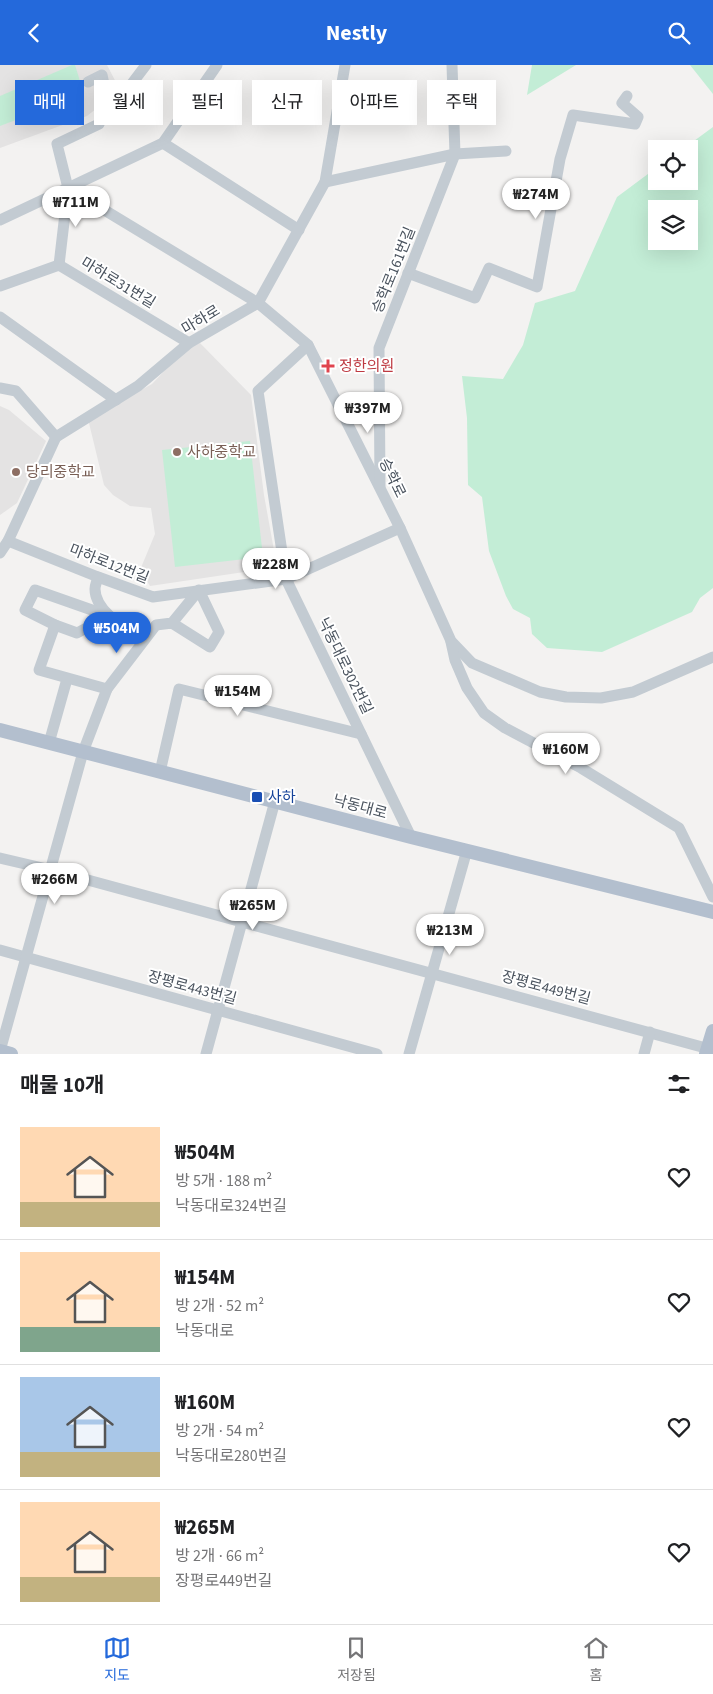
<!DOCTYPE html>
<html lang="ko">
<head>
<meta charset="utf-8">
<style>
	:root { --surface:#fff; --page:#f2f2f2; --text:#202124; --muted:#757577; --line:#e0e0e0; --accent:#2469db }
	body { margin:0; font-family:"Source Sans 3","Noto Sans KR",sans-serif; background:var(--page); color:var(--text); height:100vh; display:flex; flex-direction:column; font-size:19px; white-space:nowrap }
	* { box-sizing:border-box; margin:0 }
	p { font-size:16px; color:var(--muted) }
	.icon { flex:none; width:28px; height:28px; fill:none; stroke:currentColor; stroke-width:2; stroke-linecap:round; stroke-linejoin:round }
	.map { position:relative; height:989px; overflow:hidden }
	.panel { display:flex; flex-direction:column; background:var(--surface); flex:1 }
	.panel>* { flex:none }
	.guide { position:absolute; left:15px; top:15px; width:684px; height:45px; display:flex; gap:10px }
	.tools { position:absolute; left:648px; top:75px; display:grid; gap:10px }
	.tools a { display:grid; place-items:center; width:50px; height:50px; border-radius:0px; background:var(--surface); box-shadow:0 5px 20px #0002; font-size:25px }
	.price { position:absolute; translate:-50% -42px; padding:0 11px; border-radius:18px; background:#fff; color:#222; font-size:16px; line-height:32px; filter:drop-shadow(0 1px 2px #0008) }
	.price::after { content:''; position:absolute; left:50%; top:30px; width:15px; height:11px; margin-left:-8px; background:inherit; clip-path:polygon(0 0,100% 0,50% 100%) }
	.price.selected { background:var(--accent); color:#fff }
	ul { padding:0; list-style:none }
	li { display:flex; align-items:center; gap:15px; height:125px; padding:0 20px }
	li+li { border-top:1px solid var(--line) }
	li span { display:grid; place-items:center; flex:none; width:140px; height:100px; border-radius:0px; color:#555 }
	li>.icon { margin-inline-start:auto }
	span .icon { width:60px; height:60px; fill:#fffc; stroke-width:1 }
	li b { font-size:21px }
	h2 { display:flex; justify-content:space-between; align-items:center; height:60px; padding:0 20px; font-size:21px }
	.chip { padding:0 18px; border-radius:0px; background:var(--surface); box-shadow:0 5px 20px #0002; font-size:18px; line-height:45px }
	.chip.selected { background:var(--accent); color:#fff }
	header { display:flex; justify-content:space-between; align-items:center; height:65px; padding:0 20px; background:var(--accent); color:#fff; font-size:22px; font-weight:700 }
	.tabs { display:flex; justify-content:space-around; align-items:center; height:70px; border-top:1px solid var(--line); background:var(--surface); font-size:14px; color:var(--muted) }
	.tabs a { display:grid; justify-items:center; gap:2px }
	.tabs .selected { color:var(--accent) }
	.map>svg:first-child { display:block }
</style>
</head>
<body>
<header><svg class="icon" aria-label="back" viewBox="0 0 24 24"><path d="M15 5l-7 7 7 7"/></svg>Nestly<svg class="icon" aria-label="search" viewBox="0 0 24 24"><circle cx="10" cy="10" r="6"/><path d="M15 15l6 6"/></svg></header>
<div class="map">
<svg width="713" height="989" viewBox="0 0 713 989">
	<rect width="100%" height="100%" fill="#f3f2f1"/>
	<g fill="#e4e3e3">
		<polygon points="0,0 107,0 120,25 87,51 0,83"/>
		<polygon points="200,278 251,330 264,430 277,502 150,521 140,505 155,469 151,443 130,441 113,430 104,420 88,354 152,319 185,284"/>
		<polygon points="0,341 9,345 46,376 17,438 0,450"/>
	</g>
	<g fill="#c3edd6" fill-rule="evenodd">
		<polygon points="72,0 75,0 84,29 0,61 0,31"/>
		<polygon points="532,0 576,0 527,30"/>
		<polygon points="690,0 713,0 713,29"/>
		<path d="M713 62V523L700 533 692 547 602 587 547 583 532 569 530 553 513 544 506 531 489 486 482 432 468 420 467 353 462 311 503 314 523 280 535 238 575 226 617 132 656 103V116H689V84H683ZM656 144H689V176H656Z"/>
		<polygon points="250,376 263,492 175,502 162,385"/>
	</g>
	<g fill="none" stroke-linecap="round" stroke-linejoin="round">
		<g stroke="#c3cbd2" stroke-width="11">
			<polyline points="124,29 146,0"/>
			<polyline points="163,78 299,165"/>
			<polyline points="325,117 455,89 506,86"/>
			<polyline points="68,123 163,78 217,0"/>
			<polyline points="0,155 68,123 258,238 308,280 400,463 451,576 472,598 540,627 566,632 601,633 633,627 713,592"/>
			<polyline points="59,200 68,123 57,79 99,59 108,38 102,10 88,17"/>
			<polyline points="408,208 475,233 489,203 537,222 560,94 573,50 635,59 638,52 622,38 627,31"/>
			<polyline points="0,221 59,200 189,278"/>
			<polyline points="0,252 116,335"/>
			<polyline points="308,280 258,326 286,514 411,772"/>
			<polyline points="0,323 16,326 56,372"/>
			<polyline points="380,421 379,283 455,89 452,0"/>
			<polyline points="8,476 98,512 153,532 286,514 400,463"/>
			<polyline points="0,488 8,476 56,372 138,321 189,278 258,238 325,117 345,0"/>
			<path d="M98 512C97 516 95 520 95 524 95 547 127 564 143 575"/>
			<polygon points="35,525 109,551 77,568 55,560 25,545"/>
			<polyline points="55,560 39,605 107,624"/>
			<polyline points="451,577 455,595 467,623 484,648 505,663 581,703 679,763 713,832"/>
			<polyline points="49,678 67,614"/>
			<polyline points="160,707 179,624 361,669"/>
			<polyline points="0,793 51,805 713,985"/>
			<polyline points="0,885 377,989"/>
			<polyline points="0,986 83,687 107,624 156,560 172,558 199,525 219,567 210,582 172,558"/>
			<polyline points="206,989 275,736"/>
			<polyline points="409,989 467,785"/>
			<polyline points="644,989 650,967"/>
		</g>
		<g stroke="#b3bfce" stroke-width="14">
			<polyline points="0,665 411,772 713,847"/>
			<polyline points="0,986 11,989"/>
			<polyline points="706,989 713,966"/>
		</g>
	</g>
	<path fill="#e0444e" stroke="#fff" stroke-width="2" d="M325.5 293.5h5v5h5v5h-5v5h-5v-5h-5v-5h5z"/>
	<g fill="#8d6e63" stroke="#fff" stroke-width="2">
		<circle cx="177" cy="387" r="5"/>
		<circle cx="16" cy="407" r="5"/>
	</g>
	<rect fill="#1a4fb4" stroke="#fff" stroke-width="2" x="251" y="726" width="12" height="12" rx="2.5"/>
	<g text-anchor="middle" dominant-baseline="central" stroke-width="4" stroke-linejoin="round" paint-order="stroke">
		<g font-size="15" fill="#4a535e" stroke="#fff">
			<text transform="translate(394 205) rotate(-68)">승학로161번길</text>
			<text transform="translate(118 218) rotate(31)">마하로31번길</text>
			<text transform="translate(201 255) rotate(-31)">마하로</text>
			<text transform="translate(392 413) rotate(64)">승학로</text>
			<text transform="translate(109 499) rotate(21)">마하로12번길</text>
			<text transform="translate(345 601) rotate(64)">낙동대로302번길</text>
			<text transform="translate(360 742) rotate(15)">낙동대로</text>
			<text transform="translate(192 923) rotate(15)">장평로443번길</text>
			<text transform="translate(546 923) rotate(15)">장평로449번길</text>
		</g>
		<g font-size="15" fill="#be3a42" stroke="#fff" text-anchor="start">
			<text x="339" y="301">정한의원</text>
		</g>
		<g font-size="15" fill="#785e54" stroke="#fff" text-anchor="start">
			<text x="187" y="387">사하중학교</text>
			<text x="26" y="407">당리중학교</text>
		</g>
		<g font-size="15" fill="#164399" stroke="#fff" text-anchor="start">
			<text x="268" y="732">사하</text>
		</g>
	</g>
</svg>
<div class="tools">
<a><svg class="icon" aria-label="locate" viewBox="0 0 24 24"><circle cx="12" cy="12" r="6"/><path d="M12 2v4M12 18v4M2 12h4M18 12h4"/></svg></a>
<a><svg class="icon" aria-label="layers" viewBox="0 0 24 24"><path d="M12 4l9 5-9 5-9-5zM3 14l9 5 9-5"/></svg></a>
</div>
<b class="price" style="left:536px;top:155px">₩274M</b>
<b class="price" style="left:76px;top:163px">₩711M</b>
<b class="price" style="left:368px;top:369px">₩397M</b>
<b class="price" style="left:276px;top:525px">₩228M</b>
<b class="price selected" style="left:117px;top:589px">₩504M</b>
<b class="price" style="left:238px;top:652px">₩154M</b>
<b class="price" style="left:566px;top:710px">₩160M</b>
<b class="price" style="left:55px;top:840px">₩266M</b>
<b class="price" style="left:253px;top:866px">₩265M</b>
<b class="price" style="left:450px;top:891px">₩213M</b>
<div class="guide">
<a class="chip selected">매매</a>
<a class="chip">월세</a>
<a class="chip">필터</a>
<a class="chip">신규</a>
<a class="chip">아파트</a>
<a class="chip">주택</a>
</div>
</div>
<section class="panel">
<h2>매물 10개<svg class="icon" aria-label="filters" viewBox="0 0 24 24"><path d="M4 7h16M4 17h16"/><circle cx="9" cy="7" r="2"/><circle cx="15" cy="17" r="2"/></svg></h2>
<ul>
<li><span style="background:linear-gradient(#ffd9b3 75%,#c2b280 0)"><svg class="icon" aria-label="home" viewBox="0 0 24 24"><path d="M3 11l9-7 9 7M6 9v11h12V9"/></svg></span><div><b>₩504M</b><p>방 5개 · 188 m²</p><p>낙동대로324번길</p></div><svg class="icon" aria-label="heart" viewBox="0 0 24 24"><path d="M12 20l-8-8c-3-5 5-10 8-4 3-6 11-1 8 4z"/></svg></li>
<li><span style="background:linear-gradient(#ffd9b3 75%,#7fa58c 0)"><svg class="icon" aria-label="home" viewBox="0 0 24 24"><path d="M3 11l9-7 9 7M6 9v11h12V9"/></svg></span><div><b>₩154M</b><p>방 2개 · 52 m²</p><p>낙동대로</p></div><svg class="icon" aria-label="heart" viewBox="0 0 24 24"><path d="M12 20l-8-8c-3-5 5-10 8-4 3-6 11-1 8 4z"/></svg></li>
<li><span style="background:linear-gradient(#a9c7e8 75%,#c2b280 0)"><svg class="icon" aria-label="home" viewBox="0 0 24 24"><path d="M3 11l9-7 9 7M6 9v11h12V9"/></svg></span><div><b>₩160M</b><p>방 2개 · 54 m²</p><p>낙동대로280번길</p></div><svg class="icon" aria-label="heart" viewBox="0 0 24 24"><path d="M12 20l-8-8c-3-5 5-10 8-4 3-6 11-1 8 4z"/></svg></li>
<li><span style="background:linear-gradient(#ffd9b3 75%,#c2b280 0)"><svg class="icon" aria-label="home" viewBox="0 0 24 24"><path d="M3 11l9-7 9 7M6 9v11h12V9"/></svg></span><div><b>₩265M</b><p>방 2개 · 66 m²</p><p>장평로449번길</p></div><svg class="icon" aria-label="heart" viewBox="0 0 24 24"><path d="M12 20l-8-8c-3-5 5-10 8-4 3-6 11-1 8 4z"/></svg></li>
</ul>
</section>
<nav class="tabs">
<a class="selected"><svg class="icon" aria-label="map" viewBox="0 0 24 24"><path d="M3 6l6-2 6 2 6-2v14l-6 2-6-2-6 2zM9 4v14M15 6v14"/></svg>지도</a>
<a><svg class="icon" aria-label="saved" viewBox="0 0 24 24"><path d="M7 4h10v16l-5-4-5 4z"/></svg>저장됨</a>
<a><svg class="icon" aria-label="home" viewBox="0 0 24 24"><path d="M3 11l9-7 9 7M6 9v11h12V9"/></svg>홈</a>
</nav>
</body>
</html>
